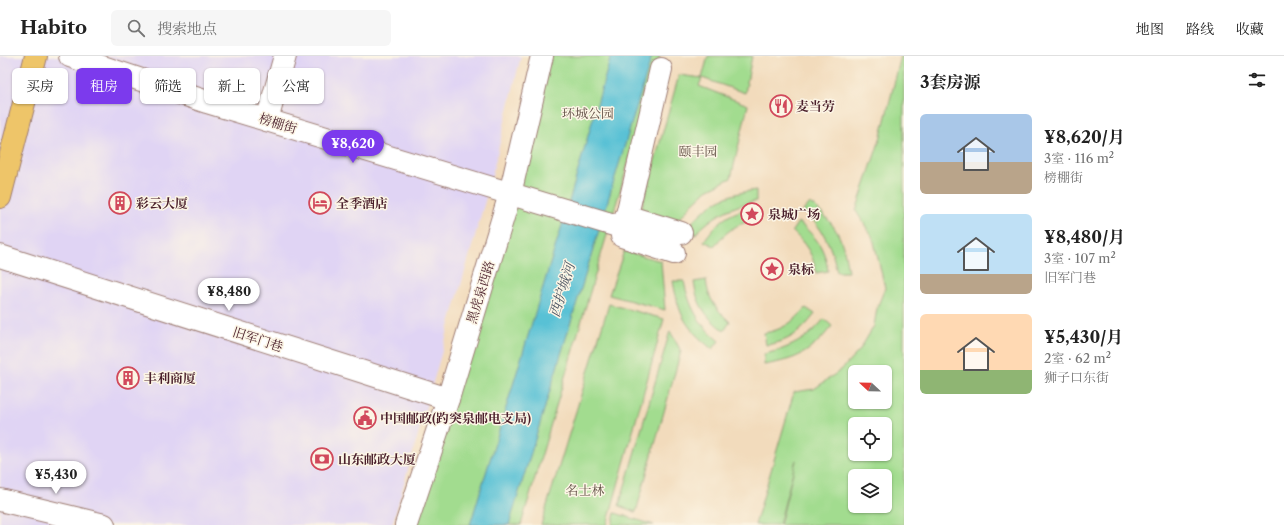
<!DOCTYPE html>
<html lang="zh">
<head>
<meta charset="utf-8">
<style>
	:root { --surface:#fff; --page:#f6f6f6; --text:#222; --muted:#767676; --line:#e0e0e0; --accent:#7c3aed }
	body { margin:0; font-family:"Libre Caslon Text","Noto Serif SC",serif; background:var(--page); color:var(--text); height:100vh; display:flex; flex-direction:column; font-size:15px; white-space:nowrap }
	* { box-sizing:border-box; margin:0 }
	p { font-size:13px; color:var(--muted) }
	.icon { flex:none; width:22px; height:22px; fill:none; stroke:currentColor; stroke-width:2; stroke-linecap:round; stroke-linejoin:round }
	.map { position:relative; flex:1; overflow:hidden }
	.panel { display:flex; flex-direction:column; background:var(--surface); width:380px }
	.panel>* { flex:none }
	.guide { position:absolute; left:12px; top:12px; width:380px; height:36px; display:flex; gap:8px }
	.needle { width:26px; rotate:292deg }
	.tools { position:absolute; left:848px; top:309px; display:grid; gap:8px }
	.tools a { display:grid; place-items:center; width:44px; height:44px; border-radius:6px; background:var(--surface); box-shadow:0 1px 3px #0004; font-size:20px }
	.price { position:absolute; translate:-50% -34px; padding:0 9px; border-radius:14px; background:#fff; color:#222; font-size:13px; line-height:26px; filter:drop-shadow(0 1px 2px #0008) }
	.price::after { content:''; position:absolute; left:50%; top:24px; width:12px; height:9px; margin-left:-6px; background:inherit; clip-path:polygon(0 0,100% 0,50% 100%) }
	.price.active { background:var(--accent); color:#fff }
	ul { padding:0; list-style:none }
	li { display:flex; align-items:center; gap:12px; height:100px; padding:0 16px }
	li span { display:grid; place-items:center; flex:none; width:112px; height:80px; border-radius:6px; color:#555 }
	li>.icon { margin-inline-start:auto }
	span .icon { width:48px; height:48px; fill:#fffc; stroke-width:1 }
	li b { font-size:17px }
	h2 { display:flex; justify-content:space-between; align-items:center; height:48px; padding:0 16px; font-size:17px }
	.chip { padding:0 14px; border-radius:6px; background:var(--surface); box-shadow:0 1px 3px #0004; font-size:14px; line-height:36px }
	.chip.active { background:var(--accent); color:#fff }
	header { display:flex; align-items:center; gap:24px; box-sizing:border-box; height:56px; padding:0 20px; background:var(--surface); border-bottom:1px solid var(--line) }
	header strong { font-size:19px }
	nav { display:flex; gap:22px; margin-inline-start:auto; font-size:14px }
	.search { width:280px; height:36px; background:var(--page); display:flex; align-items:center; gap:10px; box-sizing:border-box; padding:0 14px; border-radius:6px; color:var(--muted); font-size:15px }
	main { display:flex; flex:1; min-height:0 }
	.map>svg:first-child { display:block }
</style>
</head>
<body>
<header>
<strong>Habito</strong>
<div class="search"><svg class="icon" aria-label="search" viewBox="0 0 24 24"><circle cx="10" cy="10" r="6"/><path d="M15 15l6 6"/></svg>搜索地点</div>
<nav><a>地图</a><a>路线</a><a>收藏</a></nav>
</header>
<main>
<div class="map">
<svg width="904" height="469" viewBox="0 0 904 469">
	<rect width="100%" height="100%" fill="#fcf5e5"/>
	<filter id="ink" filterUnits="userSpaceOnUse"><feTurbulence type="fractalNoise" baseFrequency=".025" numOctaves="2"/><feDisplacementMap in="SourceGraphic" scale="8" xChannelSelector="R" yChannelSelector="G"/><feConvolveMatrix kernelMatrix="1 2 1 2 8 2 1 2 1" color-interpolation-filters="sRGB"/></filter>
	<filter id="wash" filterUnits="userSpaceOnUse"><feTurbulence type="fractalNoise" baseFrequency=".012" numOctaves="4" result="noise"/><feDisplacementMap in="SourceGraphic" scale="16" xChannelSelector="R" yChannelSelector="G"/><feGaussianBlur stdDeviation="0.9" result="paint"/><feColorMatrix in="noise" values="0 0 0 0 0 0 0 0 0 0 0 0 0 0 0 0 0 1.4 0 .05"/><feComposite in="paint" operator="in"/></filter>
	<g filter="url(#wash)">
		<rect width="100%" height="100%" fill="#f2dbbc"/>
		<polygon fill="#e0d4f4" points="0,0 521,0 489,131 392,469 0,469"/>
		<g fill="#a2dc8f" stroke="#767e5d" fill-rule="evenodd">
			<polygon points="548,0 660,0 521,469 416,469"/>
			<polygon points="708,0 752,0 745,37 702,22 699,30 748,49 731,122 707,134 691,149 677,166 638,164 679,19 702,22"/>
			<path d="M901 0H904V469H780L796 404 779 469H755L794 336 814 333 841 314 859 295 874 270 877 252 885 232 873 182 856 155 881 80ZM855 316H885V346H855ZM855 368H885V398H855ZM855 420H885V450H855Z"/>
			<path d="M756 134V145C730 151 713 159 695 179L687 172C710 146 722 139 756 134Z"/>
			<path d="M810 147C837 169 843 181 848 216H837C832 191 823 171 803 155Z"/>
			<path d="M752 152 755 164C736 167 725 177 714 190L704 185C717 166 729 156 752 152Z"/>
			<path d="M798 166C816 180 825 192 828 215L816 217C814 199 805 187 792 175Z"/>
			<polygon points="624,195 661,205 665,254 609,239"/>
			<path d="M706 224C708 243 716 253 730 266L724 275C706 261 697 249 694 226Z"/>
			<path d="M673 225H684C689 250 699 269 719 285L712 293C685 271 679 260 673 225Z"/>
			<polygon points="609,248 664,263 607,469 541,469"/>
			<path d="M806 252 815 258C801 276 789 286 766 289L764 277C783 274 793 266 806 252Z"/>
			<path d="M824 263 832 270C810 297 799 303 764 309V298C789 293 808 283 824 263Z"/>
			<polygon points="670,275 681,295 636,456 619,450"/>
			<polygon points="615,457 654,469 612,469"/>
		</g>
		<polygon fill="#58c1d5" stroke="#517080" points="611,0 652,0 509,469 470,469 566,156"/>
	</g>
	<g filter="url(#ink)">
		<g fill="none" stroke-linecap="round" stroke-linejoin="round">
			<g stroke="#9e7d74" stroke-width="24">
				<g id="minor">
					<polyline points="70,0 207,46 624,172"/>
					<polyline points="661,13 622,180 674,197"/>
					<polyline points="267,64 285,0"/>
					<polyline points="626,160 681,177"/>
					<polyline points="0,200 448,343"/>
					<polyline points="0,444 104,469"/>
					<polyline points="406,469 448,343 510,138 542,0"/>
				</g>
			</g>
			<g stroke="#9e7d74" stroke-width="24">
				<polyline id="major" points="0,141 36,0"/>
			</g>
			<use href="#minor" stroke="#fff" stroke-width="22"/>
			<use href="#major" stroke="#eec569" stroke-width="22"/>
		</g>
	</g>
	<defs>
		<g id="restaurant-ring" transform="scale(1.15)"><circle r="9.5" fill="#fcf5e5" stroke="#d1495b" stroke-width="1.5"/><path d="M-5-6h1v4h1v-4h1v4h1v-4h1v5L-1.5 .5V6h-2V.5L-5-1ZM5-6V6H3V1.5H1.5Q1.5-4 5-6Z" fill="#d1495b"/></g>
		<g id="building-ring" transform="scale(1.15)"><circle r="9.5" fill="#fcf5e5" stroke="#d1495b" stroke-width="1.5"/><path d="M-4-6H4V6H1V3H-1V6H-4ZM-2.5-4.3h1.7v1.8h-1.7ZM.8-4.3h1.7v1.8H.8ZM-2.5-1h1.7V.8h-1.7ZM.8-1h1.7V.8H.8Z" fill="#d1495b"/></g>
		<g id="hotel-ring" transform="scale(1.15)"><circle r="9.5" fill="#fcf5e5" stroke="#d1495b" stroke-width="1.5"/><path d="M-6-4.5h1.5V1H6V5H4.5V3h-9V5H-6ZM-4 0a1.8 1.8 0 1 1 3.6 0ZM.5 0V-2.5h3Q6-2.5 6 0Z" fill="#d1495b"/></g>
		<g id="sight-ring" transform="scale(1.15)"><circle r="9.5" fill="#fcf5e5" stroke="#d1495b" stroke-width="1.5"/><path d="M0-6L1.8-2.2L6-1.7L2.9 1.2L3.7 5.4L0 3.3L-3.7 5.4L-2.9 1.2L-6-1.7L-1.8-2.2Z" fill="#d1495b"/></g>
		<g id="civic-ring" transform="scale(1.15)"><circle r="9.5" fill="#fcf5e5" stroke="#d1495b" stroke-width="1.5"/><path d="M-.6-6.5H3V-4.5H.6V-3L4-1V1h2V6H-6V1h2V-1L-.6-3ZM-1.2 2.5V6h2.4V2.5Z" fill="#d1495b"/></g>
		<g id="bank-ring" transform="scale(1.15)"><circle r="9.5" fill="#fcf5e5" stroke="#d1495b" stroke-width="1.5"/><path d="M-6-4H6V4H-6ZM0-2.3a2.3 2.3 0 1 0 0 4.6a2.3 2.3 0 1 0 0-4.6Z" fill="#d1495b"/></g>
	</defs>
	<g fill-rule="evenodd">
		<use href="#restaurant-ring" x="781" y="50"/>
		<use href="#building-ring" x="120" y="147"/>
		<use href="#hotel-ring" x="320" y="147"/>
		<use href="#sight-ring" x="752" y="158"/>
		<use href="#sight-ring" x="772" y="213"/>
		<use href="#building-ring" x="128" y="322"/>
		<use href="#civic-ring" x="365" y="362"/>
		<use href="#bank-ring" x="322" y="403"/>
	</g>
	<g text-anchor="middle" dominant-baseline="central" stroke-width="3" stroke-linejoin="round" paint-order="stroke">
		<g font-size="13" font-weight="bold" fill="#4a1f2b" stroke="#fcf5e5" text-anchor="start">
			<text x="796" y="50">麦当劳</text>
			<text x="136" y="147">彩云大厦</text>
			<text x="336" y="147">全季酒店</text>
			<text x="768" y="158">泉城广场</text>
			<text x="788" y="213">泉标</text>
			<text x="144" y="322">丰利商厦</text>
			<text x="380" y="362">中国邮政(趵突泉邮电支局)</text>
			<text x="338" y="403">山东邮政大厦</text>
		</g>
		<g font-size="13" fill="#604e44" stroke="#fcf5e5">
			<text x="588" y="57">环城公园</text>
			<text x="698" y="95">颐丰园</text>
			<text x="585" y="434">名士林</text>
		</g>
		<g font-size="13" fill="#4a1f2b" stroke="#fcf5e5">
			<text transform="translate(278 67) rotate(17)">榜棚街</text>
			<text transform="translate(480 236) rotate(-73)">黑虎泉西路</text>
			<text transform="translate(258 283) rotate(18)">旧军门巷</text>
		</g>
		<g font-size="14" font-style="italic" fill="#4f5866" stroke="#fcf5e5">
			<text transform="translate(562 234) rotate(-73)">西护城河</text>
		</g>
	</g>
</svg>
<div class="tools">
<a><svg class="needle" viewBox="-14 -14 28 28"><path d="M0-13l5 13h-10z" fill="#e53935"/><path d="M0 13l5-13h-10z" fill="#767676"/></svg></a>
<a><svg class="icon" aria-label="locate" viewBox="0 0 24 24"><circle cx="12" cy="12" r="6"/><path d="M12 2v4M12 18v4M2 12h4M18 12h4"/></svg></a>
<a><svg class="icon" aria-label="layers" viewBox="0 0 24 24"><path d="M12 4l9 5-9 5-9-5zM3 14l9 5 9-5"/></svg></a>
</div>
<b class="price active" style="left:353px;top:108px">¥8,620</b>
<b class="price" style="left:229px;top:256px">¥8,480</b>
<b class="price" style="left:56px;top:439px">¥5,430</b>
<div class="guide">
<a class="chip">买房</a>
<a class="chip active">租房</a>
<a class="chip">筛选</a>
<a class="chip">新上</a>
<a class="chip">公寓</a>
</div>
</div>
<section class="panel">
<h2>3套房源<svg class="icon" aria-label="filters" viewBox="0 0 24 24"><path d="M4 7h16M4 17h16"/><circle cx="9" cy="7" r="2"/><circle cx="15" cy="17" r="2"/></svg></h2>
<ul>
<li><span style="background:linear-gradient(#a9c7e8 60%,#b9a48a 0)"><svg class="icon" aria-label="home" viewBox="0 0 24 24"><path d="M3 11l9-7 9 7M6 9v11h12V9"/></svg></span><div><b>¥8,620/月</b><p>3室 · 116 m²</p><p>榜棚街</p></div></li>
<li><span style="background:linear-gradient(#bfe0f5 75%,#b9a48a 0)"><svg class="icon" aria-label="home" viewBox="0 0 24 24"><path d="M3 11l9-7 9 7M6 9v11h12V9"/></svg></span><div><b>¥8,480/月</b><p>3室 · 107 m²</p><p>旧军门巷</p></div></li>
<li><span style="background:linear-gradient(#ffd9b3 70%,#8fb573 0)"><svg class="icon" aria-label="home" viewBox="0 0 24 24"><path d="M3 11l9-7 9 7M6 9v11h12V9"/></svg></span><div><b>¥5,430/月</b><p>2室 · 62 m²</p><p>狮子口东街</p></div></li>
</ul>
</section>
</main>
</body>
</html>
